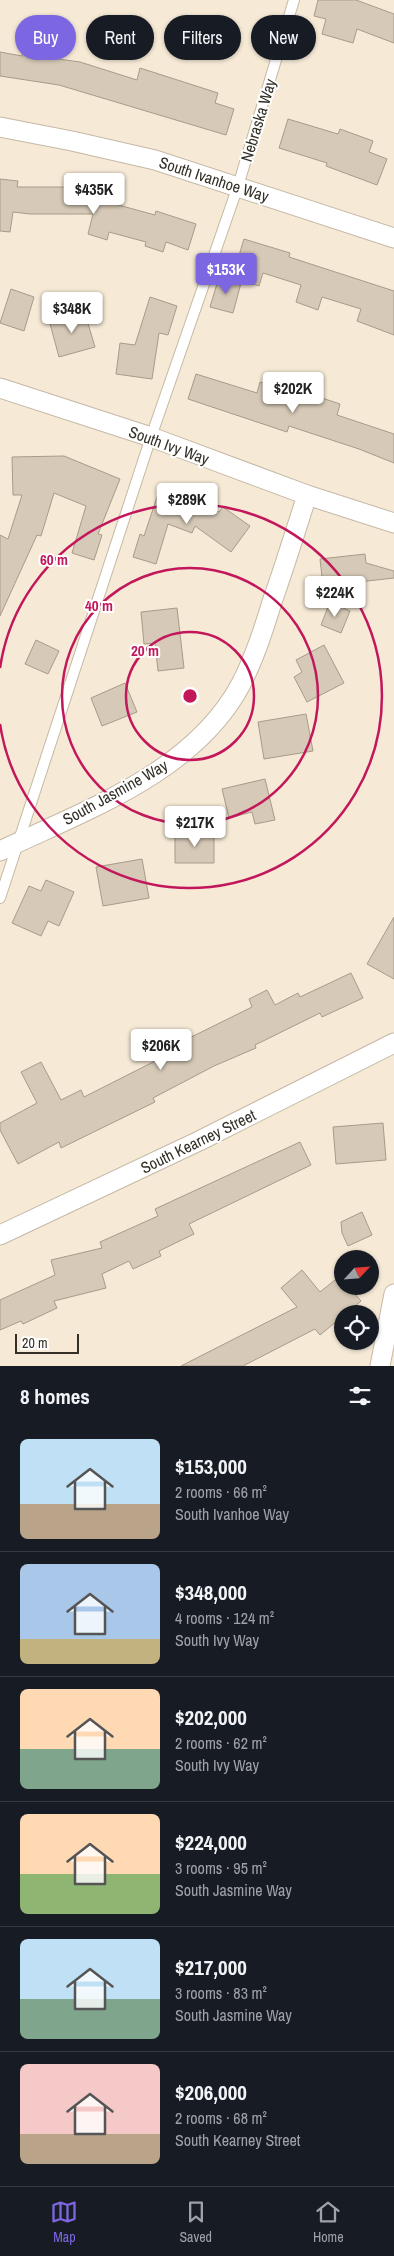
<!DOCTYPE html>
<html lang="en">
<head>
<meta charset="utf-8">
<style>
	:root { --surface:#171b24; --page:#20242c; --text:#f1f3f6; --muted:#9ea1a6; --line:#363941; --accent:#7c66e1 }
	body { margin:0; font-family:"Archivo Narrow",sans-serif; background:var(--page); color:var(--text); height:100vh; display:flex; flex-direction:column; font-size:19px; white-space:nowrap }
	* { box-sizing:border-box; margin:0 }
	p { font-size:16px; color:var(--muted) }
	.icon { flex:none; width:28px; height:28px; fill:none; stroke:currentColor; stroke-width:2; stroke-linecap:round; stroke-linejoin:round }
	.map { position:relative; height:1366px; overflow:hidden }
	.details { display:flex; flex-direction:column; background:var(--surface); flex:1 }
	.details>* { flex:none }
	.top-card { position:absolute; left:15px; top:15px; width:365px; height:45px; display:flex; gap:10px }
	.needle { width:32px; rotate:64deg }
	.tools { position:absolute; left:334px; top:1250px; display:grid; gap:10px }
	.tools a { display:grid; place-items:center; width:45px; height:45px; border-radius:50%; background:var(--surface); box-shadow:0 1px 4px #0004; font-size:25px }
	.scale { position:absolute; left:15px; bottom:12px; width:64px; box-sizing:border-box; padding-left:5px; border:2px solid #343028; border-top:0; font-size:14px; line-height:18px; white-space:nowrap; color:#343028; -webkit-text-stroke:4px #fff; paint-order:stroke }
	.price { position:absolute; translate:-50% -42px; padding:0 11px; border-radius:5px; background:#fff; color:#222; font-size:16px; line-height:32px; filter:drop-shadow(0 1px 2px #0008) }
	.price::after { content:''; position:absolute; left:50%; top:30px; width:15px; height:11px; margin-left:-8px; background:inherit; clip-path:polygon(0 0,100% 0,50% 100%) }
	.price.selected { background:var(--accent); color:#fff }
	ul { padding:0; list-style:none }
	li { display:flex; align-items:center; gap:15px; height:125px; padding:0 20px }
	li+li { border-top:1px solid var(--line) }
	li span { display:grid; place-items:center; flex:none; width:140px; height:100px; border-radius:8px; color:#555 }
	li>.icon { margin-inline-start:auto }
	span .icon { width:60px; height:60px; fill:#fffc; stroke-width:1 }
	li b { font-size:21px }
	h2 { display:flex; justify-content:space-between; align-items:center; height:60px; padding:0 20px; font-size:21px }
	.tag { padding:0 18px; border-radius:22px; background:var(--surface); box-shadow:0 1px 4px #0004; font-size:18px; line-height:45px }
	.tag.selected { background:var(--accent); color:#fff }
	.tabs { display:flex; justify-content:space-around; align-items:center; height:70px; border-top:1px solid var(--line); background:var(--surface); font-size:14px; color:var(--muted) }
	.tabs a { display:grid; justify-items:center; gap:2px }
	.tabs .selected { color:var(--accent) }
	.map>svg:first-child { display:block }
</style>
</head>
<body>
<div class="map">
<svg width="394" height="1366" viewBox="0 0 394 1366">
	<rect width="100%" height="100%" fill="#f6e9d6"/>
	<g fill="#d6c9b7" stroke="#a79b89">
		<polygon points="318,0 356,0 394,14 394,43 357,29 353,43 322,34 326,19 314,16"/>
		<polygon points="25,39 46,43 44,57 80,62 137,80 140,68 218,93 215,103 234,109 226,135 59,85 0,76 0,52 22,56"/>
		<polygon points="288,119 338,134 340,129 373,141 369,152 387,159 377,185 326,166 327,163 279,148"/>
		<polygon points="0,179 18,181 17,187 78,187 78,194 155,215 156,211 196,224 188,250 166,242 163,252 145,246 146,242 109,232 107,240 88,234 93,214 30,214 13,212 10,232 0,231"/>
		<polygon points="244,239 290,253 289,257 394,291 394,335 357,321 361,309 322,297 318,310 296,302 301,285 263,273 259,286 232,278"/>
		<polygon points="219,277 241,283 233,313 210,307"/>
		<polygon points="11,289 34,297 24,331 0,323"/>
		<polygon points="150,297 177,306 168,335 159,333 152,379 116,374 120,343 135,345"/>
		<polygon points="84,310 95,347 59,357 49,320"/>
		<polygon points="196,374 257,393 260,382 312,398 313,395 340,404 337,415 394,434 394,463 359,449 289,426 287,432 188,399"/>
		<polygon points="64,456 120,479 98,534 102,535 94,560 72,553 86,506 54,493 41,536 37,535 0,616 0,535 8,539 22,495 13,495 12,457"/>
		<polygon points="159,491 219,512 223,507 250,526 231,552 195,526 192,533 168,524 156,564 133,557 140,534 144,536"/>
		<polygon points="365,554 366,563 394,571 394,578 323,586 320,559"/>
		<polygon points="330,602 350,611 341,633 321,625"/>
		<polygon points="177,608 184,668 158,671 155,643 144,644 141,612"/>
		<polygon points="36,640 59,651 48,674 25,664"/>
		<polygon points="324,645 344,683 307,702 294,677 302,672 296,660"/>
		<polygon points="125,683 137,712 102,726 91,698"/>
		<polygon points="306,714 313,751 264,759 258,722"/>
		<polygon points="265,779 275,820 255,824 252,812 229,818 222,789"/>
		<polygon points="214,832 214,863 175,863 175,833"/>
		<polygon points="142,859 149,898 103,906 96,867"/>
		<polygon points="46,880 74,892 59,926 48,921 41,936 12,923 29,886 41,891"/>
		<polygon points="394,917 394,979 367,964"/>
		<polygon points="351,973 363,998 322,1017 320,1013 255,1045 256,1048 214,1066 153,1098 155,1102 61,1148 59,1142 18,1164 0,1130 0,1123 37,1103 21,1072 41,1062 61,1100 81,1090 84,1097 165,1056 163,1051 252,1007 249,999 267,990 275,1005 298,993 300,997"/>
		<polygon points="383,1123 386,1160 336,1164 333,1127"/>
		<polygon points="300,1142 311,1165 189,1224 194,1234 159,1251 161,1256 133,1269 129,1261 102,1274 106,1288 54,1301 57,1308 23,1324 21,1321 0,1330 0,1300 55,1275 51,1260 102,1248 100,1242 158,1216 155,1209"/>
		<polygon points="362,1212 372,1235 348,1246 342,1233 341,1222"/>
		<polygon points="302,1270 320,1292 340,1276 342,1279 342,1286 348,1286 361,1301 346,1314 342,1314 342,1317 320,1335 315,1329 243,1366 181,1366 297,1307 281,1288"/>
	</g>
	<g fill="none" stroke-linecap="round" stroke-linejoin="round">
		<g stroke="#c5b9a6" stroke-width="12">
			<polyline id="lane" points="0,898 151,437 238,186 294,0"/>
		</g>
		<g stroke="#c5b9a6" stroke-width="21">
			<g id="street">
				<polyline points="0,127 72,141 155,160 394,238"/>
				<polyline points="0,388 151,437 307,495 394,523"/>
				<path d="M0 851C85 810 194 773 241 684 255 657 264 628 273 599 285 565 296 530 307 495"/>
				<polyline points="0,1235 199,1141 394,1043"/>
				<polyline points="380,1366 394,1294"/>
			</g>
		</g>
		<use href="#lane" stroke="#fff" stroke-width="10"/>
		<use href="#street" stroke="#fff" stroke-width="19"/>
	</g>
	<g fill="none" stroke="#c2185b" stroke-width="2.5">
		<circle cx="190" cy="696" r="64"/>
		<circle cx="190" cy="696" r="128"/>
		<path d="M0 668A192 192 0 1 1 0 724"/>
	</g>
	<g text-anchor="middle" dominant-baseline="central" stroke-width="4" stroke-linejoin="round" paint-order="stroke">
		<g font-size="16" fill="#343028" stroke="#fff">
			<text transform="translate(258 120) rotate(-73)">Nebraska Way</text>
			<text transform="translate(214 179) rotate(18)">South Ivanhoe Way</text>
			<text transform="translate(169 445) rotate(20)">South Ivy Way</text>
			<text transform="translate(115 792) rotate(-29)">South Jasmine Way</text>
			<text transform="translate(198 1141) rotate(-26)">South Kearney Street</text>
		</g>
	</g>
	<circle cx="190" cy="696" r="8" fill="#c2185b" stroke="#fff" stroke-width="2.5"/>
	<g font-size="15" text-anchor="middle" font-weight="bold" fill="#c2185b" stroke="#fff" stroke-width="4" stroke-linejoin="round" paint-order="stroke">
		<text x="54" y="565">60 m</text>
		<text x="99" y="611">40 m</text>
		<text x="145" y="656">20 m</text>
	</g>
</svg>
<div class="tools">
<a><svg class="needle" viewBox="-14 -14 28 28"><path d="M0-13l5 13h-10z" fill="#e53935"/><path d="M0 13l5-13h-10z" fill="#9ea1a6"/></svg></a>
<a><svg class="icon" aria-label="locate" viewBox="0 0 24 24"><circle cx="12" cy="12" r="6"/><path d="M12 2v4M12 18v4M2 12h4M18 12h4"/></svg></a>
</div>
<div class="scale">20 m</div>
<b class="price" style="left:94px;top:215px">$435K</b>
<b class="price selected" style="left:226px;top:295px">$153K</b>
<b class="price" style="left:72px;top:334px">$348K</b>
<b class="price" style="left:293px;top:414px">$202K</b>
<b class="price" style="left:187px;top:525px">$289K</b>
<b class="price" style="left:335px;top:618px">$224K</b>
<b class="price" style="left:195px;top:848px">$217K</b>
<b class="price" style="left:161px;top:1071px">$206K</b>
<div class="top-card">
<a class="tag selected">Buy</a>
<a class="tag">Rent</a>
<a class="tag">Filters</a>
<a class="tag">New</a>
</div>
</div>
<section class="details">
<h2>8 homes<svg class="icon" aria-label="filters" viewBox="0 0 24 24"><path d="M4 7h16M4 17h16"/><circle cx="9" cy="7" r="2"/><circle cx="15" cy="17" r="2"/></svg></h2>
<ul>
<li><span style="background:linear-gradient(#bfe0f5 65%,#b9a48a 0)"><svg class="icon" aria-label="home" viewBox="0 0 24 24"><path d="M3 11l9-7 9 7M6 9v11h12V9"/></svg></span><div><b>$153,000</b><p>2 rooms · 66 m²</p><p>South Ivanhoe Way</p></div></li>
<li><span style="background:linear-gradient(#a9c7e8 75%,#c2b280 0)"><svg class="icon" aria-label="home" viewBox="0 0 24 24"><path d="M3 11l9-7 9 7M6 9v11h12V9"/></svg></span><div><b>$348,000</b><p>4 rooms · 124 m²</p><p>South Ivy Way</p></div></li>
<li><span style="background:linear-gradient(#ffd9b3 60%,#7fa58c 0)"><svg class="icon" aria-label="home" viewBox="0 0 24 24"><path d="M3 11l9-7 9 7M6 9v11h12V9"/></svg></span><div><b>$202,000</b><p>2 rooms · 62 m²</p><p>South Ivy Way</p></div></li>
<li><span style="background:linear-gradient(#ffd9b3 60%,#8fb573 0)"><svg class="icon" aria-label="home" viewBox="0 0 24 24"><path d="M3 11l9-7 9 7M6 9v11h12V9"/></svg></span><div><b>$224,000</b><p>3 rooms · 95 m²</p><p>South Jasmine Way</p></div></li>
<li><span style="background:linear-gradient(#bfe0f5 60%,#7fa58c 0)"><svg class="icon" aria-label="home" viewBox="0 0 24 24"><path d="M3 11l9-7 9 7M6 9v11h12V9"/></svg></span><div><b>$217,000</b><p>3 rooms · 83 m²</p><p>South Jasmine Way</p></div></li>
<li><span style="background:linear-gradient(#f6c9c9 70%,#b9a48a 0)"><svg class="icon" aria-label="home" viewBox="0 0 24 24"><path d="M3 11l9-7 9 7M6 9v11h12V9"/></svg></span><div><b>$206,000</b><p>2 rooms · 68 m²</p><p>South Kearney Street</p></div></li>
</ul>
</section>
<nav class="tabs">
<a class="selected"><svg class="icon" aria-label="map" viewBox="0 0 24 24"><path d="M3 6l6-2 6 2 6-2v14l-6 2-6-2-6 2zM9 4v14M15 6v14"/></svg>Map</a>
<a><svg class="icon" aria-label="saved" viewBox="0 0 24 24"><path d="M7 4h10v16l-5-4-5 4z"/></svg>Saved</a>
<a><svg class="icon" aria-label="home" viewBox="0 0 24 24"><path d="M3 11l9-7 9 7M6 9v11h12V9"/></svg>Home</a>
</nav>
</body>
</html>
